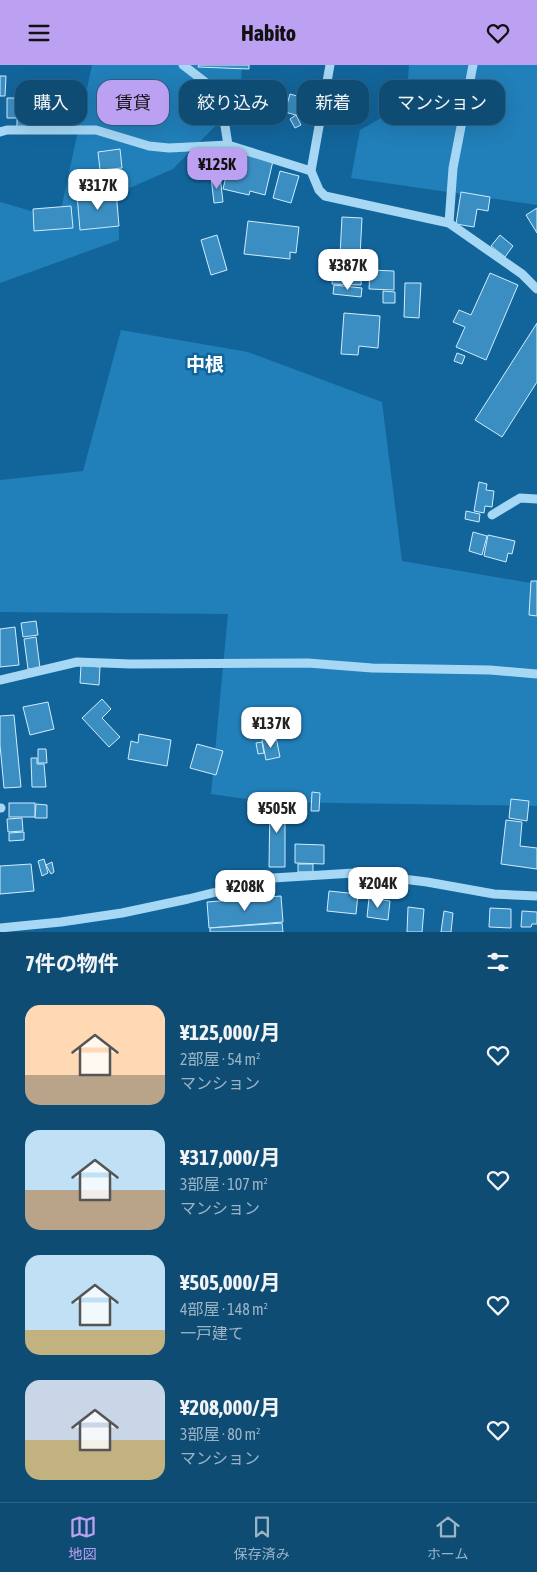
<!DOCTYPE html>
<html lang="ja">
<head>
<meta charset="utf-8">
<style>
	:root { --surface:#0e4c74; --page:#175379; --text:#f1f3f6; --muted:#9bb4c5; --line:#2e6386; --accent:#bca0f2 }
	body { margin:0; font-family:"Asap Condensed","Noto Sans JP",sans-serif; background:var(--page); color:var(--text); height:100vh; display:flex; flex-direction:column; font-size:19px; white-space:nowrap }
	* { box-sizing:border-box; margin:0 }
	p { font-size:16px; color:var(--muted) }
	.icon { flex:none; width:28px; height:28px; fill:none; stroke:currentColor; stroke-width:2; stroke-linecap:round; stroke-linejoin:round }
	.map { position:relative; height:867px; overflow:hidden }
	.details { display:flex; flex-direction:column; background:var(--surface); flex:1 }
	.details>* { flex:none }
	.banner { position:absolute; left:15px; top:15px; width:508px; height:45px; display:flex; gap:10px }
	.price { position:absolute; translate:-50% -42px; padding:0 11px; border-radius:10px; background:#fff; color:#222; font-size:16px; line-height:32px; filter:drop-shadow(0 1px 2px #0008) }
	.price::after { content:''; position:absolute; left:50%; top:30px; width:15px; height:11px; margin-left:-8px; background:inherit; clip-path:polygon(0 0,100% 0,50% 100%) }
	.price.active { background:var(--accent); color:#111 }
	ul { padding:0; list-style:none }
	li { display:flex; align-items:center; gap:15px; height:125px; padding:0 25px }
	li span { display:grid; place-items:center; flex:none; width:140px; height:100px; border-radius:15px; color:#555 }
	li>.icon { margin-inline-start:auto }
	span .icon { width:60px; height:60px; fill:#fffc; stroke-width:1 }
	li b { font-size:21px }
	h2 { display:flex; justify-content:space-between; align-items:center; height:60px; padding:0 25px; font-size:21px }
	.tag { padding:0 18px; border-radius:15px; background:var(--surface); box-shadow:0 5px 20px #0002,0 0 0 1px var(--line); font-size:18px; line-height:45px }
	.tag.active { background:var(--accent); color:#111 }
	header { display:flex; justify-content:space-between; align-items:center; height:65px; padding:0 25px; background:var(--accent); color:#111; font-size:22px; font-weight:700 }
	.tab-bar { display:flex; justify-content:space-around; align-items:center; height:70px; border-top:1px solid var(--line); background:var(--surface); font-size:14px; color:var(--muted) }
	.tab-bar a { display:grid; justify-items:center; gap:2px }
	.tab-bar .active { color:var(--accent) }
	.map>svg:first-child { display:block }
</style>
</head>
<body>
<header><svg class="icon" aria-label="menu" viewBox="0 0 24 24"><path d="M4 6h16M4 12h16M4 18h16"/></svg>Habito<svg class="icon" aria-label="heart" viewBox="0 0 24 24"><path d="M12 20l-8-8c-3-5 5-10 8-4 3-6 11-1 8 4z"/></svg></header>
<div class="map">
<svg width="537" height="867" viewBox="0 0 537 867">
	<rect width="100%" height="100%" fill="#12659b"/>
	<g fill="#217fb9">
		<polygon points="92,0 242,0 240,36 173,104 118,128 119,175 0,218 0,137 59,154"/>
		<polygon points="409,0 537,0 537,140 351,113 360,65 406,39"/>
		<polygon points="121,265 248,287 382,337 402,496 537,519 537,741 266,737 211,729 228,549 0,547 0,415 83,406"/>
	</g>
	<g fill="#3b8ec2" stroke="#cfecfe">
		<polygon points="199,0 249,0 249,4 198,2"/>
		<polygon points="0,11 6,11 5,31 0,31"/>
		<polygon points="290,29 311,35 306,53 285,47"/>
		<polygon points="7,33 39,33 38,62 17,62 17,53 7,53"/>
		<polygon points="296,50 301,60 295,63 290,54"/>
		<polygon points="120,84 122,103 100,105 98,87"/>
		<polygon points="232,87 273,96 265,130 250,126 249,130 223,124"/>
		<polygon points="120,106 122,120 107,121 105,108"/>
		<polygon points="280,106 299,111 291,138 273,133"/>
		<polygon points="220,111 223,137 214,138 211,112"/>
		<polygon points="116,127 119,161 80,165 77,130"/>
		<polygon points="461,127 490,132 488,146 477,144 474,162 456,159"/>
		<polygon points="71,141 73,163 34,166 33,144"/>
		<polygon points="537,143 537,168 526,150"/>
		<polygon points="342,152 362,153 360,191 340,190"/>
		<polygon points="248,156 299,162 296,188 290,187 290,194 244,189"/>
		<polygon points="217,170 227,205 211,210 201,175"/>
		<polygon points="500,170 513,181 505,192 491,181"/>
		<polygon points="333,200 362,201 361,220 332,219"/>
		<polygon points="370,205 394,206 394,225 369,224"/>
		<polygon points="490,208 518,220 486,295 456,282 465,262 453,257 459,245 471,250"/>
		<polygon points="405,218 421,218 419,253 404,252"/>
		<polygon points="334,220 362,223 361,232 333,229"/>
		<polygon points="383,226 395,227 395,238 383,238"/>
		<polygon points="344,248 380,251 378,283 359,281 358,290 341,289"/>
		<polygon points="537,258 537,317 502,372 475,355"/>
		<polygon points="457,288 465,291 462,299 454,296"/>
		<polygon points="479,417 487,419 486,425 494,426 492,442 485,441 484,448 474,446"/>
		<polygon points="466,446 480,449 479,457 465,454"/>
		<polygon points="473,467 487,471 482,490 469,486"/>
		<polygon points="488,470 515,476 512,489 508,488 506,497 484,491"/>
		<polygon points="531,516 537,516 537,551 529,550"/>
		<polygon points="36,556 38,570 23,572 21,558"/>
		<polygon points="15,562 19,600 0,602 0,564"/>
		<polygon points="36,572 40,603 28,604 24,574"/>
		<polygon points="81,600 100,602 99,620 80,618"/>
		<polygon points="102,634 111,644 102,653 120,672 109,682 82,653"/>
		<polygon points="48,637 54,664 30,670 23,642"/>
		<polygon points="14,650 21,722 4,723 0,680 0,651"/>
		<polygon points="139,669 171,675 167,701 128,694 131,676 138,678"/>
		<polygon points="276,672 280,692 266,695 262,675"/>
		<polygon points="262,677 264,688 258,689 256,678"/>
		<polygon points="197,679 223,686 216,710 190,703"/>
		<polygon points="38,684 46,684 47,698 38,698"/>
		<polygon points="31,693 37,693 37,699 44,699 46,722 32,722"/>
		<polygon points="312,727 320,728 319,746 311,746"/>
		<polygon points="511,734 529,736 527,756 509,753"/>
		<polygon points="270,736 285,736 285,802 269,802"/>
		<rect x="9" y="738" width="26" height="14"/>
		<polygon points="36,739 47,740 47,753 35,753"/>
		<polygon points="22,753 23,766 8,767 7,754"/>
		<polygon points="506,755 522,757 520,781 537,783 537,804 501,799"/>
		<polygon points="24,767 24,775 9,776 9,768"/>
		<polygon points="295,779 324,780 324,799 295,798"/>
		<polygon points="44,794 48,808 42,811 38,796"/>
		<polygon points="52,797 54,807 51,809 46,800"/>
		<polygon points="31,799 34,826 0,829 0,801"/>
		<rect x="298" y="799" width="15" height="8"/>
		<polygon points="365,813 373,814 370,832 362,831"/>
		<polygon points="374,814 396,817 394,832 372,829"/>
		<polygon points="329,826 358,829 356,849 327,846"/>
		<polygon points="281,831 283,857 209,863 207,837"/>
		<polygon points="369,833 390,836 388,855 367,852"/>
		<polygon points="408,842 424,844 422,867 407,867"/>
		<polygon points="490,843 511,844 511,863 489,862"/>
		<polygon points="444,846 453,848 451,867 441,867"/>
		<polygon points="522,846 537,847 537,859 532,859 531,862 521,862"/>
		<polygon points="282,858 283,867 210,867 210,863"/>
	</g>
	<g fill="none" stroke-linecap="round" stroke-linejoin="round">
		<g stroke="#a6d7f4" stroke-width="9">
			<polyline points="183,0 209,20 223,48 228,80"/>
			<polyline points="330,0 311,106 319,125 325,131 449,158 522,209 537,224"/>
			<polyline points="0,67 7,65 96,65 149,81 169,83 228,80 311,106"/>
			<polyline points="449,158 453,103 473,0"/>
			<polyline points="492,450 520,433 537,434"/>
			<polyline points="0,615 77,597 131,599 308,598 372,603 490,605 537,609"/>
			<polyline points="0,743 1,743"/>
			<polyline points="0,863 61,857 122,848 188,834 273,813 354,808 427,817 494,829 537,831"/>
		</g>
	</g>
	<g text-anchor="middle" dominant-baseline="central" stroke-width="5" stroke-linejoin="round" paint-order="stroke">
		<g font-size="19" font-weight="bold" fill="#fff" stroke="#12659b">
			<text x="205" y="299">中根</text>
		</g>
	</g>
</svg>
<b class="price active" style="left:217px;top:125px">¥125K</b>
<b class="price" style="left:98px;top:146px">¥317K</b>
<b class="price" style="left:348px;top:226px">¥387K</b>
<b class="price" style="left:271px;top:684px">¥137K</b>
<b class="price" style="left:277px;top:769px">¥505K</b>
<b class="price" style="left:378px;top:844px">¥204K</b>
<b class="price" style="left:245px;top:847px">¥208K</b>
<div class="banner">
<a class="tag">購入</a>
<a class="tag active">賃貸</a>
<a class="tag">絞り込み</a>
<a class="tag">新着</a>
<a class="tag">マンション</a>
</div>
</div>
<section class="details">
<h2>7件の物件<svg class="icon" aria-label="filters" viewBox="0 0 24 24"><path d="M4 7h16M4 17h16"/><circle cx="9" cy="7" r="2"/><circle cx="15" cy="17" r="2"/></svg></h2>
<ul>
<li><span style="background:linear-gradient(#ffd9b3 70%,#b9a48a 0)"><svg class="icon" aria-label="home" viewBox="0 0 24 24"><path d="M3 11l9-7 9 7M6 9v11h12V9"/></svg></span><div><b>¥125,000/月</b><p>2部屋 · 54 m²</p><p>マンション</p></div><svg class="icon" aria-label="heart" viewBox="0 0 24 24"><path d="M12 20l-8-8c-3-5 5-10 8-4 3-6 11-1 8 4z"/></svg></li>
<li><span style="background:linear-gradient(#bfe0f5 60%,#b9a48a 0)"><svg class="icon" aria-label="home" viewBox="0 0 24 24"><path d="M3 11l9-7 9 7M6 9v11h12V9"/></svg></span><div><b>¥317,000/月</b><p>3部屋 · 107 m²</p><p>マンション</p></div><svg class="icon" aria-label="heart" viewBox="0 0 24 24"><path d="M12 20l-8-8c-3-5 5-10 8-4 3-6 11-1 8 4z"/></svg></li>
<li><span style="background:linear-gradient(#bfe0f5 75%,#c2b280 0)"><svg class="icon" aria-label="home" viewBox="0 0 24 24"><path d="M3 11l9-7 9 7M6 9v11h12V9"/></svg></span><div><b>¥505,000/月</b><p>4部屋 · 148 m²</p><p>一戸建て</p></div><svg class="icon" aria-label="heart" viewBox="0 0 24 24"><path d="M12 20l-8-8c-3-5 5-10 8-4 3-6 11-1 8 4z"/></svg></li>
<li><span style="background:linear-gradient(#c9d6e8 60%,#c2b280 0)"><svg class="icon" aria-label="home" viewBox="0 0 24 24"><path d="M3 11l9-7 9 7M6 9v11h12V9"/></svg></span><div><b>¥208,000/月</b><p>3部屋 · 80 m²</p><p>マンション</p></div><svg class="icon" aria-label="heart" viewBox="0 0 24 24"><path d="M12 20l-8-8c-3-5 5-10 8-4 3-6 11-1 8 4z"/></svg></li>
</ul>
</section>
<nav class="tab-bar">
<a class="active"><svg class="icon" aria-label="map" viewBox="0 0 24 24"><path d="M3 6l6-2 6 2 6-2v14l-6 2-6-2-6 2zM9 4v14M15 6v14"/></svg>地図</a>
<a><svg class="icon" aria-label="saved" viewBox="0 0 24 24"><path d="M7 4h10v16l-5-4-5 4z"/></svg>保存済み</a>
<a><svg class="icon" aria-label="home" viewBox="0 0 24 24"><path d="M3 11l9-7 9 7M6 9v11h12V9"/></svg>ホーム</a>
</nav>
</body>
</html>
